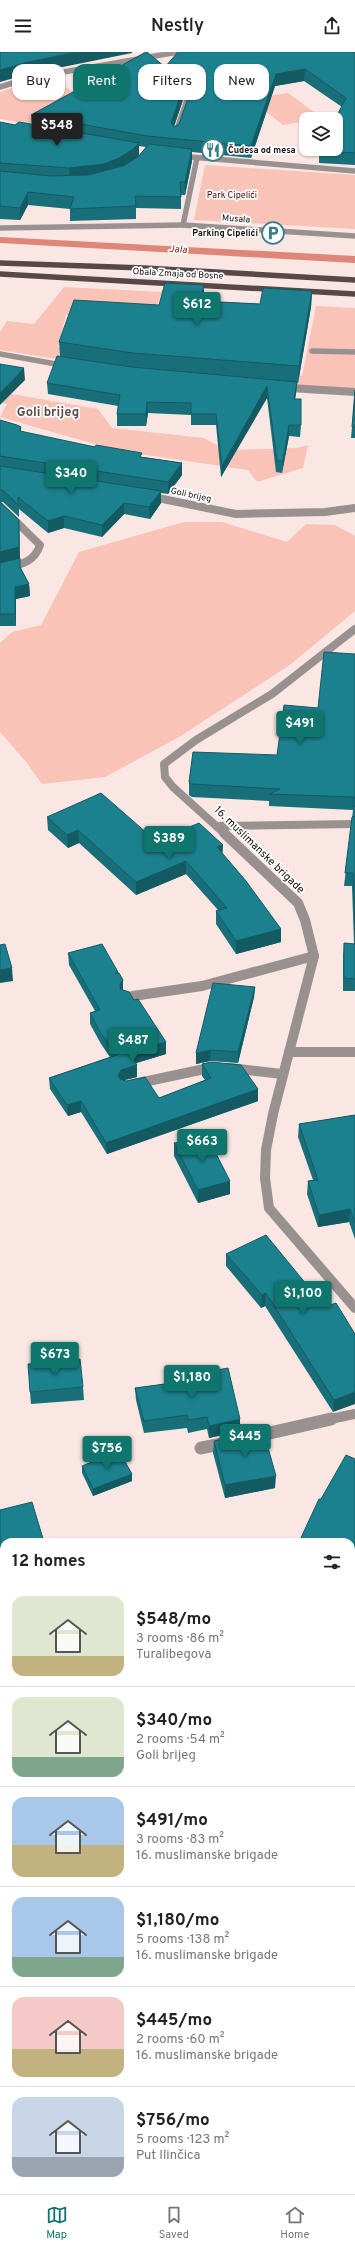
<!DOCTYPE html>
<html lang="en">
<head>
<meta charset="utf-8">
<style>
	:root { --surface:#fff; --page:#f2f2f2; --text:#222; --muted:#767676; --line:#e0e0e0; --accent:#0f766e }
	body { margin:0; font-family:Overpass,sans-serif; background:var(--page); color:var(--text); height:100vh; display:flex; flex-direction:column; font-size:15px; white-space:nowrap }
	* { box-sizing:border-box; margin:0 }
	p { font-size:13px; color:var(--muted) }
	.icon { flex:none; width:22px; height:22px; fill:none; stroke:currentColor; stroke-width:2; stroke-linecap:round; stroke-linejoin:round }
	.map { position:relative; flex:1; overflow:hidden }
	.panel { position:absolute; left:0px; top:1486px; width:355px; height:656px; display:flex; flex-direction:column; background:var(--surface); border-radius:12px 12px 0 0; box-shadow:0 1px 3px #0004 }
	.panel>* { flex:none }
	.hud { position:absolute; left:12px; top:12px; width:331px; height:36px; display:flex; gap:8px }
	.controls { position:absolute; left:299px; top:60px; display:grid; gap:8px }
	.controls a { display:grid; place-items:center; width:44px; height:44px; border-radius:8px; background:var(--surface); box-shadow:0 1px 3px #0004; font-size:20px }
	.price { position:absolute; translate:-50% -34px; padding:0 9px; border-radius:4px; background:var(--accent); color:#fff; font-size:13px; line-height:26px; filter:drop-shadow(0 1px 2px #0008) }
	.price::after { content:''; position:absolute; left:50%; top:24px; width:12px; height:9px; margin-left:-6px; background:inherit; clip-path:polygon(0 0,100% 0,50% 100%) }
	.price.on { background:#222; color:#fff }
	ul { padding:0; list-style:none }
	li { display:flex; align-items:center; gap:12px; height:100px; padding:0 12px }
	li+li { border-top:1px solid var(--line) }
	li span { display:grid; place-items:center; flex:none; width:112px; height:80px; border-radius:12px; color:#555 }
	li>.icon { margin-inline-start:auto }
	span .icon { width:48px; height:48px; fill:#fffc; stroke-width:1 }
	li b { font-size:17px }
	h2 { display:flex; justify-content:space-between; align-items:center; height:48px; padding:0 12px; font-size:17px }
	.tag { padding:0 14px; border-radius:12px; background:var(--surface); box-shadow:0 1px 3px #0004; font-size:14px; line-height:36px }
	.tag.on { background:var(--accent); color:#fff }
	header { display:flex; justify-content:space-between; align-items:center; height:52px; padding:0 12px; background:var(--surface); font-size:18px; font-weight:600 }
	.menu { display:flex; justify-content:space-around; align-items:center; height:56px; border-top:1px solid var(--line); background:var(--surface); font-size:11px; color:var(--muted) }
	.menu a { display:grid; justify-items:center; gap:2px }
	.menu .on { color:var(--accent) }
	.map>svg:first-child { display:block }
</style>
</head>
<body>
<header><svg class="icon" aria-label="menu" viewBox="0 0 24 24"><path d="M4 6h16M4 12h16M4 18h16"/></svg>Nestly<svg class="icon" aria-label="share" viewBox="0 0 24 24"><path d="M12 15V3M7 8l5-5 5 5M5 13v7h14v-7"/></svg></header>
<div class="map">
<svg width="355" height="2142" viewBox="0 0 355 2142">
	<rect width="100%" height="100%" fill="#fae7e3"/>
	<g fill="#f9c3b8">
		<polygon points="53,25 78,44 29,72 0,67 0,40 29,30"/>
		<polygon points="288,41 322,66 306,67 306,69 283,73 250,47"/>
		<polygon points="205,113 355,123 355,177 194,168"/>
		<polygon points="64,235 162,240 152,267 66,263 58,295 158,316 302,324 316,254 355,256 355,337 164,324 0,298 0,280 7,269 34,272"/>
		<polygon points="0,340 98,357 112,376 204,386 226,398 297,396 308,393 303,416 257,430 248,418 119,399 0,365 7,352 0,350"/>
		<polygon points="184,470 222,470 287,490 306,472 335,473 355,484 355,559 291,612 181,684 105,725 42,732 27,711 0,680 0,591 12,580 41,573 79,500"/>
	</g>
	<polygon fill="#de8677" points="0,185 355,204 355,211 0,191"/>
	<g fill="none" stroke-linecap="round" stroke-linejoin="round">
		<g stroke="#999190" stroke-width="5.5">
			<polyline points="0,35 29,26 178,0"/>
			<polyline points="175,83 194,28"/>
			<polyline points="179,104 355,119"/>
			<polyline points="197,106 183,173 355,184"/>
			<polyline points="0,176 183,173"/>
			<polyline points="312,299 355,300"/>
			<polyline points="0,302 67,314"/>
			<polyline points="284,336 308,337"/>
		</g>
		<g stroke="#999190" stroke-width="8">
			<polyline points="290,336 355,340"/>
			<polyline points="148,444 236,462 325,460 355,456"/>
			<path d="M0 454 40 493C34 512 17 513 0 518"/>
			<polyline points="217,774 355,772"/>
			<polyline points="225,782 173,735 165,725 164,712 196,688 272,642 355,577"/>
		</g>
		<g stroke="#999190" stroke-width="10">
			<polyline points="224,781 298,851 305,868 314,904 273,1062 266,1098 265,1126 269,1156 355,1256"/>
			<polyline points="126,945 202,934 314,904"/>
			<polyline points="289,1000 355,1000"/>
			<polyline points="230,1016 282,1022"/>
			<polyline points="134,1032 214,1015"/>
			<polyline points="326,1368 355,1362"/>
		</g>
		<g stroke="#999190" stroke-width="13">
			<polyline points="252,1385 331,1367"/>
			<polyline points="201,1396 226,1391"/>
			<polyline points="0,1646 4,1645"/>
			<polyline points="351,1778 355,1779"/>
		</g>
		<g stroke="#554846" stroke-width="5.5">
			<polyline points="0,211 144,216 355,228"/>
			<polyline points="0,222 355,242"/>
		</g>
	</g>
	<g fill="#186f7a" fill-rule="evenodd">
		<path d="M355 0V113L319 111V99L342 55 304 29 275 34 251 106 192 100V109L185 143H181V157L136 156V167L70 169V157L28 153 20 168 0 167V70L15 73 32 72 31 63 165 15ZM196 24 179 72 174 75 190 27ZM139 94 146 95 137 106 139 103Z"/>
		<polygon points="312,239 311,255 298,331 297,331 295,347 301,373 300,385 289,384 282,421 276,420 267,346 221,425 216,373 191,373 191,363 148,361 146,374 117,374 117,362 118,354 48,342 47,331 60,304 59,290 159,253 204,249 260,252"/>
		<polygon points="355,338 355,386 351,386 352,375"/>
		<polygon points="0,368 21,375 21,380 142,405 182,411 182,423 168,442 161,441 161,451 150,467 124,462 102,485 64,476 48,481 19,457 19,465 3,450 0,450"/>
		<polygon points="0,450 19,468 20,515 29,532 30,544 16,547 16,574 0,574"/>
		<polygon points="355,602 355,939 343,939 343,904 344,891 354,892 352,834 344,834 353,758 269,754 269,749 192,745 189,743 189,730 277,703 318,656"/>
		<polygon points="47,765 156,789 223,793 222,802 281,877 281,890 236,902 216,872 216,859 218,858 186,822 136,843 79,791 68,796 48,778"/>
		<polygon points="68,901 118,920 118,921 123,928 123,938 134,948 166,990 166,1002 136,1011 137,1025 124,1028 159,1046 205,1028 202,1024 202,1012 258,1049 107,1102 81,1060 68,1064 50,1037 49,1026 110,1005 101,992 90,972 90,961 95,959 69,913"/>
		<polygon points="255,935 254,945 238,1011 210,1009 196,1012"/>
		<polygon points="355,1063 355,1187 349,1170 318,1175 307,1142 308,1129 313,1128 298,1085 299,1072"/>
		<polygon points="174,1091 230,1142 198,1151 174,1104"/>
		<polygon points="226,1202 355,1282 333,1360 265,1254 261,1256 226,1214"/>
		<polygon points="179,1325 240,1379 209,1386 207,1377 188,1381 187,1376 144,1381 136,1348 135,1336 179,1330"/>
		<polygon points="83,1335 84,1348 31,1352 30,1340"/>
		<polygon points="214,1389 275,1436 225,1446 213,1401"/>
		<polygon points="355,1407 355,1518 351,1516 351,1490 321,1447"/>
		<polygon points="82,1414 132,1429 93,1444 82,1421"/>
		<polygon points="4,1563 4,1615 0,1614 0,1579"/>
		<polygon points="351,1644 355,1649 355,1740 351,1735"/>
		<polygon points="4,1781 4,1846 0,1843 0,1787"/>
	</g>
	<g fill="#145a63">
		<polygon points="77,0 132,0 132,1 28,22 0,30 0,18 27,10"/>
		<polygon points="196,13 196,24 190,27 171,83 171,71 190,15"/>
		<polygon points="305,17 304,29 275,34 251,106 251,94 276,22"/>
		<polygon points="139,91 139,103 132,111 119,119 70,128 69,116"/>
		<polygon points="192,97 192,109 185,143 185,130"/>
		<polygon points="28,140 28,153 20,168 20,156"/>
		<polygon points="204,233 204,249 200,249"/>
		<polygon points="312,239 311,255 298,331 299,314"/>
		<polygon points="24,316 25,328 0,353 0,341"/>
		<polygon points="297,330 296,342 293,358 294,347"/>
		<polygon points="267,334 267,346 221,425 222,414"/>
		<polygon points="147,350 148,361 146,374 146,362"/>
		<polygon points="289,373 289,384 282,421 283,409"/>
		<polygon points="182,411 182,423 168,442 168,430"/>
		<polygon points="161,439 161,451 150,467 149,455"/>
		<polygon points="124,451 124,462 102,485 102,473"/>
		<polygon points="64,464 64,476 48,481 48,469"/>
		<polygon points="19,468 20,507 0,513 0,500"/>
		<polygon points="29,532 30,544 16,547 16,574 15,562 15,535"/>
		<polygon points="78,778 79,791 68,796 67,783"/>
		<polygon points="223,793 222,806 217,795"/>
		<polygon points="186,809 186,822 136,843 136,830"/>
		<polygon points="281,877 281,890 236,902 236,889"/>
		<polygon points="12,916 13,929 0,931 0,918"/>
		<polygon points="123,928 123,939 120,943 120,932"/>
		<polygon points="255,935 254,945 238,1011 238,1000"/>
		<polygon points="166,990 166,1002 130,1013 129,1001"/>
		<polygon points="211,998 210,1009 196,1012 196,1001"/>
		<polygon points="137,1013 137,1025 121,1029 118,1024 121,1018"/>
		<polygon points="258,1037 258,1049 107,1102 106,1091"/>
		<polygon points="81,1049 81,1060 68,1064 67,1053"/>
		<polygon points="230,1129 230,1142 198,1151 198,1138"/>
		<polygon points="350,1157 349,1170 318,1175 319,1163"/>
		<polygon points="266,1241 265,1254 261,1256 262,1243"/>
		<polygon points="355,1340 355,1352 333,1360 334,1348"/>
		<polygon points="240,1367 240,1379 209,1386 209,1374"/>
		<polygon points="132,1422 132,1429 93,1444 93,1437"/>
		<polygon points="276,1424 275,1436 225,1446 225,1433"/>
		<polygon points="4,1514 4,1526 0,1527 0,1515"/>
	</g>
	<g fill="#1c818e" stroke="#145a63" fill-rule="evenodd">
		<polygon points="0,0 77,0 27,10 0,18"/>
		<path d="M146 0H147L165 15 178 0H355V101L319 99 320 97H336V67H335L346 46 305 17 276 22 251 94 147 84 31 63ZM196 13 198 18 179 72 174 75 171 71 190 15Z"/>
		<polygon points="0,70 15,73 19,70 139,91 132,98 119,106 104,112 69,116 0,111"/>
		<polygon points="149,92 192,97 185,130 180,130 181,145 135,144 136,154 70,157 74,145 28,140 20,156 0,154 0,119 50,124 88,123 123,114 138,105"/>
		<polygon points="165,231 204,233 200,249 260,252 263,236 312,239 299,314 133,301 59,290 74,248 159,253"/>
		<polygon points="57,304 132,315 297,330 294,347 301,347 301,373 289,373 283,409 277,409 267,334 222,414 216,362 191,362 191,351 147,350 146,362 117,362 120,343 47,331"/>
		<polygon points="0,312 24,316 0,341"/>
		<polygon points="355,338 355,375 352,375"/>
		<polygon points="0,368 17,373 21,375 20,379 95,395 96,393 142,401 140,405 182,411 168,430 0,404"/>
		<polygon points="0,414 161,439 149,455 124,451 102,473 64,464 48,469 18,445 18,453 3,438 0,438"/>
		<polygon points="0,450 19,468 19,495 0,500"/>
		<polygon points="20,506 20,515 29,532 15,535 15,562 0,562 0,511"/>
		<polygon points="324,600 355,602 355,754 353,754 354,745 269,742 280,737 192,732 189,730 193,700 277,703 284,653 318,656"/>
		<polygon points="101,741 156,789 199,771 223,793 217,795 246,829 281,877 236,889 216,859 227,856 186,809 136,830 78,778 67,783 47,765"/>
		<polygon points="355,764 355,878 353,821 345,821 352,765"/>
		<polygon points="344,891 355,892 355,927 344,926"/>
		<polygon points="5,892 12,916 0,918 0,893"/>
		<polygon points="102,892 118,920 115,921 119,921 123,928 120,932 120,937 129,940 134,948 138,947 166,990 129,1001 137,1013 121,1018 118,1024 120,1027 126,1029 145,1025 159,1046 211,1026 202,1012 211,1010 241,1013 258,1037 106,1091 81,1049 67,1053 49,1026 117,1003 100,980 90,961 100,958 68,901"/>
		<polygon points="213,931 255,935 238,1000 211,998 196,1001"/>
		<polygon points="355,1063 355,1171 350,1157 319,1163 308,1129 318,1128 299,1072"/>
		<polygon points="208,1086 230,1129 198,1138 174,1091"/>
		<polygon points="266,1183 325,1255 336,1251 355,1282 355,1340 334,1348 266,1241 262,1243 226,1202"/>
		<polygon points="80,1307 83,1335 30,1340 28,1312"/>
		<polygon points="228,1316 240,1367 209,1374 207,1365 188,1368 187,1363 144,1369 135,1336 180,1330 179,1325"/>
		<polygon points="263,1378 276,1424 225,1433 214,1389"/>
		<polygon points="119,1399 132,1422 93,1437 82,1414"/>
		<polygon points="346,1403 355,1407 355,1506 351,1504 351,1490 299,1490 319,1447 321,1447"/>
		<polygon points="32,1450 44,1490 4,1490 4,1514 0,1515 0,1458"/>
		<polygon points="4,1563 4,1604 0,1603 0,1579"/>
		<polygon points="351,1644 355,1649 355,1728 351,1722"/>
		<polygon points="4,1781 4,1836 0,1834 0,1787"/>
	</g>
	<defs>
		<g id="restaurant-ring" transform="scale(1.15)"><circle r="9.5" fill="#fff" stroke="#377e88" stroke-width="1.5"/><path d="M-5-6h1v4h1v-4h1v4h1v-4h1v5L-1.5 .5V6h-2V.5L-5-1ZM5-6V6H3V1.5H1.5Q1.5-4 5-6Z" fill="#377e88"/></g>
		<g id="parking-ring" transform="scale(1.15)"><circle r="9.5" fill="#fff" stroke="#377e88" stroke-width="1.5"/><path d="M-3.5-5.5H1a3.5 3.5 0 0 1 0 7H-1V5.5H-3.5ZM-1-3.4V-.6H.8a1.4 1.4 0 0 0 0-2.8Z" fill="#377e88"/></g>
	</defs>
	<g fill-rule="evenodd">
		<use href="#restaurant-ring" x="213" y="98"/>
		<use href="#parking-ring" x="273" y="181"/>
	</g>
	<g text-anchor="middle" dominant-baseline="central" stroke-width="3.5" stroke-linejoin="round" paint-order="stroke">
		<g font-size="9" font-weight="bold" fill="#140e0d" stroke="#fff" text-anchor="start">
			<text x="228" y="98">Čudesa od mesa</text>
			<text x="258" y="181" text-anchor="end">Parking Cipelići</text>
		</g>
		<g font-size="9" fill="#540300" stroke="#fff">
			<text x="232" y="143">Park Cipelići</text>
		</g>
		<g font-size="9" fill="#140e0d" stroke="#fff">
			<text transform="translate(236 167) rotate(4)">Musala</text>
			<text transform="translate(178 222) rotate(3)">Obala Zmaja od Bosne</text>
			<text transform="translate(191 443) rotate(12)">Goli brijeg</text>
		</g>
		<g font-size="10" font-style="italic" fill="#81190b" stroke="#fff">
			<text transform="translate(178 198) rotate(3)">Jala</text>
		</g>
		<g font-size="11" fill="#140e0d" stroke="#fff">
			<text transform="translate(259 798) rotate(44)">16. muslimanske brigade</text>
		</g>
		<g font-size="13" font-weight="bold" fill="#5b4c49" stroke="#fff">
			<text x="48" y="361">Goli brijeg</text>
		</g>
	</g>
</svg>
<div class="controls">
<a><svg class="icon" aria-label="layers" viewBox="0 0 24 24"><path d="M12 4l9 5-9 5-9-5zM3 14l9 5 9-5"/></svg></a>
</div>
<b class="price on" style="left:57px;top:95px">$548</b>
<b class="price" style="left:197px;top:274px">$612</b>
<b class="price" style="left:71px;top:443px">$340</b>
<b class="price" style="left:300px;top:693px">$491</b>
<b class="price" style="left:169px;top:808px">$389</b>
<b class="price" style="left:133px;top:1010px">$487</b>
<b class="price" style="left:202px;top:1111px">$663</b>
<b class="price" style="left:303px;top:1263px">$1,100</b>
<b class="price" style="left:55px;top:1324px">$673</b>
<b class="price" style="left:192px;top:1347px">$1,180</b>
<b class="price" style="left:245px;top:1406px">$445</b>
<b class="price" style="left:107px;top:1418px">$756</b>
<div class="hud">
<a class="tag">Buy</a>
<a class="tag on">Rent</a>
<a class="tag">Filters</a>
<a class="tag">New</a>
</div>
<section class="panel">
<h2>12 homes<svg class="icon" aria-label="filters" viewBox="0 0 24 24"><path d="M4 7h16M4 17h16"/><circle cx="9" cy="7" r="2"/><circle cx="15" cy="17" r="2"/></svg></h2>
<ul>
<li><span style="background:linear-gradient(#dfe7d0 75%,#c2b280 0)"><svg class="icon" aria-label="home" viewBox="0 0 24 24"><path d="M3 11l9-7 9 7M6 9v11h12V9"/></svg></span><div><b>$548/mo</b><p>3 rooms · 86 m²</p><p>Turalibegova</p></div></li>
<li><span style="background:linear-gradient(#dfe7d0 75%,#7fa58c 0)"><svg class="icon" aria-label="home" viewBox="0 0 24 24"><path d="M3 11l9-7 9 7M6 9v11h12V9"/></svg></span><div><b>$340/mo</b><p>2 rooms · 54 m²</p><p>Goli brijeg</p></div></li>
<li><span style="background:linear-gradient(#a9c7e8 60%,#c2b280 0)"><svg class="icon" aria-label="home" viewBox="0 0 24 24"><path d="M3 11l9-7 9 7M6 9v11h12V9"/></svg></span><div><b>$491/mo</b><p>3 rooms · 83 m²</p><p>16. muslimanske brigade</p></div></li>
<li><span style="background:linear-gradient(#a9c7e8 75%,#7fa58c 0)"><svg class="icon" aria-label="home" viewBox="0 0 24 24"><path d="M3 11l9-7 9 7M6 9v11h12V9"/></svg></span><div><b>$1,180/mo</b><p>5 rooms · 138 m²</p><p>16. muslimanske brigade</p></div></li>
<li><span style="background:linear-gradient(#f6c9c9 65%,#c2b280 0)"><svg class="icon" aria-label="home" viewBox="0 0 24 24"><path d="M3 11l9-7 9 7M6 9v11h12V9"/></svg></span><div><b>$445/mo</b><p>2 rooms · 60 m²</p><p>16. muslimanske brigade</p></div></li>
<li><span style="background:linear-gradient(#c9d6e8 75%,#9aa5b1 0)"><svg class="icon" aria-label="home" viewBox="0 0 24 24"><path d="M3 11l9-7 9 7M6 9v11h12V9"/></svg></span><div><b>$756/mo</b><p>5 rooms · 123 m²</p><p>Put Ilinčica</p></div></li>
</ul>
</section>
</div>
<nav class="menu">
<a class="on"><svg class="icon" aria-label="map" viewBox="0 0 24 24"><path d="M3 6l6-2 6 2 6-2v14l-6 2-6-2-6 2zM9 4v14M15 6v14"/></svg>Map</a>
<a><svg class="icon" aria-label="saved" viewBox="0 0 24 24"><path d="M7 4h10v16l-5-4-5 4z"/></svg>Saved</a>
<a><svg class="icon" aria-label="home" viewBox="0 0 24 24"><path d="M3 11l9-7 9 7M6 9v11h12V9"/></svg>Home</a>
</nav>
</body>
</html>
